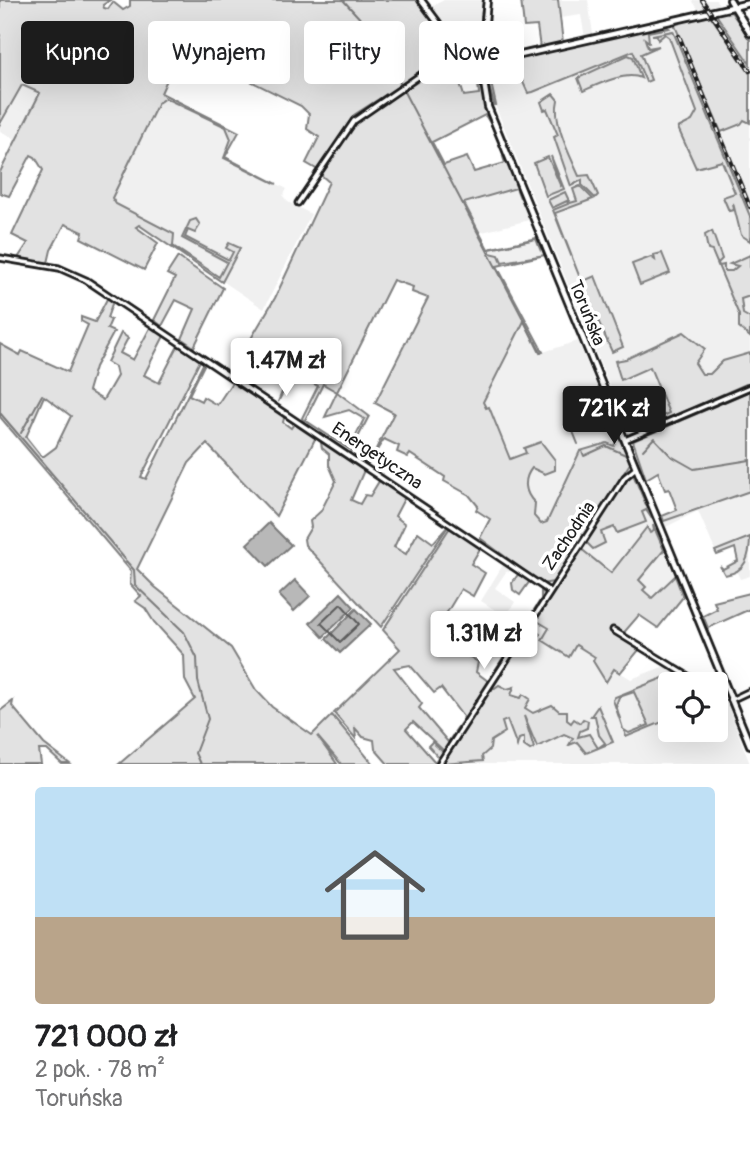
<!DOCTYPE html>
<html lang="pl">
<head>
<meta charset="utf-8">
<style>
	:root { --surface:#fff; --page:#f6f6f6; --text:#202124; --muted:#757577; --line:#e0e0e0; --accent:#1c1c1c }
	body { margin:0; font-family:Pangolin,sans-serif; background:var(--page); color:var(--text); height:100vh; display:flex; flex-direction:column; font-size:26px; white-space:nowrap }
	* { box-sizing:border-box; margin:0 }
	p { font-size:23px; color:var(--muted) }
	.icon { flex:none; width:38px; height:38px; fill:none; stroke:currentColor; stroke-width:2; stroke-linecap:round; stroke-linejoin:round }
	.map { position:relative; height:764px; overflow:hidden }
	.drawer { display:flex; flex-direction:column; background:var(--surface); flex:1 }
	.drawer>* { flex:none }
	.banner { position:absolute; left:21px; top:21px; width:709px; height:63px; display:flex; gap:14px }
	.tools { position:absolute; left:658px; top:672px; display:grid; gap:14px }
	.tools a { display:grid; place-items:center; width:70px; height:70px; border-radius:7px; background:var(--surface); box-shadow:0 7px 28px #0002; font-size:35px }
	.price { position:absolute; translate:-50% -60px; padding:0 16px; border-radius:7px; background:#fff; color:#222; font-size:23px; line-height:46px; filter:drop-shadow(0 2px 4px #0008) }
	.price::after { content:''; position:absolute; left:50%; top:42px; width:21px; height:16px; margin-left:-10px; background:inherit; clip-path:polygon(0 0,100% 0,50% 100%) }
	.price.selected { background:var(--accent); color:#fff }
	ul { padding:0; list-style:none }
	li { display:grid; align-content:center; gap:14px; height:371px; padding:0 35px }
	li+li { border-top:2px solid var(--line) }
	li span { display:grid; place-items:center; height:217px; border-radius:7px; color:#555 }
	li>.icon { margin-inline-start:auto }
	span .icon { width:126px; height:126px; fill:#fffc; stroke-width:1 }
	li b { font-size:30px }
	.pill { padding:0 24px; border-radius:7px; background:var(--surface); box-shadow:0 7px 28px #0002; font-size:24px; line-height:63px }
	.pill.selected { background:var(--accent); color:#fff }
	.map>svg:first-child { display:block }
</style>
</head>
<body>
<div class="map">
<svg width="750" height="764" viewBox="0 0 750 764">
	<rect width="100%" height="100%" fill="#fff"/>
	<filter id="ink" filterUnits="userSpaceOnUse"><feTurbulence type="fractalNoise" baseFrequency=".0143" numOctaves="2"/><feDisplacementMap in="SourceGraphic" scale="14" xChannelSelector="R" yChannelSelector="G"/><feConvolveMatrix kernelMatrix="1 2 1 2 8 2 1 2 1" color-interpolation-filters="sRGB"/></filter>
	<g filter="url(#ink)">
		<g fill="#f0f0f0">
			<polygon points="444,0 482,0 479,25 465,21 450,32 432,6"/>
			<polygon points="558,0 588,0 593,34 585,38 581,15 560,18"/>
			<polygon points="692,0 716,0 750,52 750,364 664,400 669,413 628,431 495,105 488,69 704,18"/>
			<polygon points="22,84 40,94 17,140 0,131 0,128"/>
			<polygon points="161,93 238,132 226,157 287,189 283,196 288,202 311,214 264,309 107,203"/>
			<polygon points="516,188 529,220 479,233 464,203"/>
			<polygon points="536,238 543,255 496,266 488,249"/>
			<polygon points="524,320 540,353 578,341 624,454 540,537 483,402"/>
			<polygon points="750,477 750,576 740,579 735,568 723,569 738,561 735,548 717,555 698,511 666,527 662,516"/>
			<polygon points="647,510 656,531 644,535 592,599 562,581 593,532"/>
			<polygon points="664,550 683,597 652,599 642,590 639,581"/>
			<polygon points="504,563 514,570 506,572 495,588 515,602 506,617 481,601"/>
			<polygon points="536,620 631,679 665,666 695,684 670,684 670,730 716,730 716,697 727,704 750,764 477,764 470,747 505,732 502,722 508,720 520,726 530,750 562,735 492,690"/>
		</g>
		<g fill="#e2e2e2" stroke="#7f7f7f" stroke-width="2" fill-rule="evenodd">
			<polygon points="0,0 110,0 103,5 104,8 108,9 113,2 123,10 130,6 130,0 418,0 454,47 452,52 354,115 318,170 306,163 319,137 307,129 309,114 301,106 188,50 178,55 161,93 239,132 225,157 277,184 224,158 231,139 226,127 165,98 158,103 112,198 116,204 174,234 173,246 219,277 227,262 182,238 190,221 196,219 200,225 195,233 188,230 185,237 229,260 233,252 226,248 229,243 240,248 222,282 139,225 136,227 158,243 144,270 81,238 83,232 65,224 51,250 48,263 18,258 28,243 12,235 43,170 35,157 31,155 9,196 0,193 0,172 40,93 22,85 0,124"/>
			<polygon points="490,0 489,32 499,34 495,38 498,55 503,58 512,54 510,37 516,40 520,54 540,48 537,26 524,27 521,0 558,0 563,43 589,37 588,40 499,60 489,61 484,53"/>
			<polygon points="731,12 750,38 750,64 715,13"/>
			<polygon points="710,15 750,74 750,123 744,120 741,124 721,132 675,26 678,22"/>
			<polygon points="664,25 669,28 648,32 649,42 645,39 648,48 659,46 641,54 651,80 646,82 633,51 533,92 528,93 516,67 489,74 496,105 494,105 488,82 489,66"/>
			<polygon points="673,31 750,216 750,241 741,235 733,203 734,210 729,211 723,197 735,193 722,161 696,168 678,128 692,121 697,112 669,37 665,34 658,40 657,35 652,35"/>
			<path d="M460 51 467 53 477 62V72L473 60 459 52 449 60 451 68 455 67 464 96 479 94 478 84H480L493 128 485 115 432 142 444 165 467 157 474 172 505 163 503 157 506 158 520 198 516 188 464 203 488 249 536 238 541 242 540 249 536 239 490 249V253L499 255 502 262 545 255 497 266 543 352 540 353 524 321 483 402 486 408 489 407 510 459 526 453 524 448 541 442 555 460V470L545 474 532 468C523 479 524 493 535 503L534 516 541 524 547 522 580 451 607 443 614 446 618 436 631 462 553 582 542 584 480 538 490 519 476 510 478 506 469 495 444 481 445 477 410 454 408 457 397 452 399 446 384 439 369 463 394 413 375 403 428 298 412 292 413 287 393 280 337 392 369 416 350 453 304 422 302 418 318 386 303 378 300 383 291 377 278 402 289 375 274 366 275 363 246 347 275 298 329 182 321 175 359 119ZM323 384 337 392 325 417 349 410 364 419 349 449 305 420Z"/>
			<path d="M628 55 633 57 641 78C626 71 599 84 583 91L578 78Z"/>
			<path d="M553 94 558 100C552 122 570 155 579 176L589 175 598 195 595 198 582 185V180L571 186 554 137 558 135 547 109 544 110 541 102Z"/>
			<polygon points="551,156 564,189 546,196 534,163 548,157 561,187"/>
			<polygon points="580,186 593,199 555,213 580,278 553,210 568,204 567,201 552,208 548,200 565,192 570,203 577,201 573,189"/>
			<polygon points="712,231 722,259 718,263 719,266 724,265 724,271 732,271 738,266 730,264 750,255 750,296 741,299 743,314 750,318 750,337 739,328 739,315 712,251 708,250 705,235"/>
			<polygon points="662,253 670,273 640,285 632,264 651,257 655,260 654,255"/>
			<polygon points="178,257 223,288 194,347 182,339 195,309 176,300 162,326 154,320 175,278 167,274"/>
			<polygon points="595,276 623,347 612,352 581,282"/>
			<path d="M108 297 113 301 107 318 111 320 107 329 114 332 95 367 88 391 103 400 117 376 115 367 107 362 121 333 128 338 120 353 133 360 151 326 164 336 144 375 159 383 178 346 201 359 141 477 146 479 205 360 217 369V371L205 363 189 395 201 401 203 397 217 405 233 381 285 415 283 422 291 428 296 421 317 435 276 516 207 444 189 463 137 569 155 587 231 648 256 690 272 707 312 735 332 715 373 764H341L317 736 337 764H119L195 699 185 680 184 655 154 622 145 608 135 601 141 596 130 584 131 571 0 417V344L20 355 22 351 68 372 88 325 81 321V317L95 322ZM44 396 71 416 56 447 44 456H41L26 437Z"/>
			<polygon points="684,332 705,349 695,363 702,374 710,374 723,361 750,353 750,385 746,384 650,426 647,423 669,413 650,367 621,380 615,361 626,359"/>
			<polygon points="750,391 750,491 664,521 662,516 677,510 669,489 665,490 658,472 646,479 633,441"/>
			<polygon points="320,438 365,468 351,500 360,504 365,495 370,496 381,478 406,495 395,516 405,524 394,547 406,554 418,532 433,543 449,525 381,627 305,545 304,539 311,527 310,521 321,511 336,481 329,465 329,454 322,448"/>
			<polygon points="633,474 652,519 646,510 642,512 646,522 617,533 614,527 601,532 605,543 593,549 585,541 628,476"/>
			<polygon points="653,525 664,550 639,580 646,587 643,590 652,598 675,576 683,597 658,628 639,615 620,637 639,650 620,673 614,669 606,682 593,661 595,657 576,645 569,657 542,640 549,628 537,621 533,629 540,634 538,638 532,634 530,627 580,548 611,573 647,527 650,533 654,531"/>
			<path d="M456 528 481 547 471 564 485 573 473 596 461 589 434 634 478 662 476 672 488 681 541 599V589L530 581 520 595 513 590 512 583 519 573C528 579 542 585 544 595L458 731H455L464 718 441 688 434 693 410 665 394 668 422 704 419 708 448 742 452 736 454 738 444 751 413 722 406 729 435 762 438 757 428 746 432 742 444 753 437 764H388L375 749 374 740 363 737 355 728 356 739 334 713 400 649 383 630 449 529Z"/>
			<path d="M750 537C750 556 746 572 725 575L720 566 723 569 738 561 735 548 717 555 715 551Z"/>
			<polygon points="750,593 750,609 708,628 703,616 717,609 714,602"/>
			<polygon points="663,678 671,684 670,711 663,714 665,721 626,737 624,730 629,733 649,725 634,692 619,697 616,705 623,729 613,700 615,697"/>
			<polygon points="499,685 507,689 514,687 511,695 521,698 523,694 530,699 525,708 533,713 552,705 559,711 567,711 567,720 571,723 574,719 580,723 583,719 588,721 587,728 580,731 578,737 589,734 598,748 605,743 599,735 595,716 591,716 598,706 613,742 586,753 577,742 569,745 573,738 564,734 537,747 524,716 534,748 530,750 524,746 524,737 519,739 517,746 507,720 502,722 505,732 491,741 490,749 482,756 483,761 441,764 485,695"/>
			<polygon points="13,701 12,706 44,744 70,764 62,764 47,750 39,750 41,764 0,764 0,711"/>
		</g>
		<g fill="#b8b8b8" stroke="#7a7a7a" stroke-width="2">
			<polygon points="269,523 291,545 268,566 247,544"/>
			<polygon points="295,580 310,596 294,611 279,595"/>
			<polygon points="341,593 354,607 323,637 310,623"/>
			<polygon points="356,609 371,624 340,653 326,639"/>
		</g>
		<g fill="none" stroke-linecap="round" stroke-linejoin="round">
			<polygon stroke="#5a5a5a" stroke-width="2" points="341,604 359,624 340,642 321,623"/>
			<g stroke="#7a7a7a" stroke-width="2">
				<polyline points="343,0 374,34 401,85"/>
				<polyline points="735,15 750,41"/>
				<polyline points="745,16 750,25"/>
				<polyline points="469,48 476,51 478,47 483,0"/>
				<polyline points="403,90 541,353"/>
				<polyline points="0,413 71,496"/>
				<polyline points="570,424 578,444"/>
				<polyline points="21,433 42,395"/>
				<polyline points="643,450 654,438 671,456 694,469 750,460"/>
				<polyline points="582,451 584,456 606,446 628,456"/>
				<polyline points="72,497 125,559"/>
				<polyline points="126,561 134,570 135,585 184,632 197,658 198,681 208,719 195,753 200,764"/>
				<polyline points="232,764 235,764"/>
			</g>
			<g stroke="#1c1c1c" stroke-width="9">
				<g id="minor">
					<polyline points="298,203 354,121 461,47"/>
					<polyline points="0,258 59,268 86,280 549,591"/>
					<polyline points="625,440 750,387"/>
					<polyline points="613,630 701,684"/>
					<polyline points="716,688 725,684"/>
					<polyline points="731,700 750,691"/>
					<polyline points="439,764 625,477 636,468"/>
				</g>
			</g>
			<g stroke="#1c1c1c" stroke-width="10">
				<g id="tertiary">
					<polyline points="421,0 450,39 481,58"/>
					<polyline points="487,0 481,64 488,107 750,745"/>
					<polyline points="730,0 750,33"/>
					<polyline points="481,64 750,3"/>
				</g>
			</g>
			<use href="#minor" stroke="#fff" stroke-width="3.5"/>
			<use href="#tertiary" stroke="#fff" stroke-width="4.5"/>
			<g stroke="#1c1c1c" stroke-width="4.5">
				<g id="rail">
					<polyline points="702,0 750,71"/>
					<polyline points="679,36 750,207"/>
				</g>
			</g>
			<use href="#rail" stroke="#fff" stroke-width="2" stroke-dasharray="5" stroke-linecap="butt"/>
		</g>
	</g>
	<g text-anchor="middle" dominant-baseline="central" stroke-width="7" stroke-linejoin="round" paint-order="stroke">
		<g font-size="18" fill="#1c1c1c" stroke="#fff">
			<text transform="translate(587 313) rotate(68)">Toruńska</text>
			<text transform="translate(377 456) rotate(34)">Energetyczna</text>
			<text transform="translate(569 536) rotate(-56)">Zachodnia</text>
		</g>
	</g>
</svg>
<div class="tools">
<a><svg class="icon" aria-label="locate" viewBox="0 0 24 24"><circle cx="12" cy="12" r="6"/><path d="M12 2v4M12 18v4M2 12h4M18 12h4"/></svg></a>
</div>
<b class="price" style="left:286px;top:398px">1.47M zł</b>
<b class="price selected" style="left:614px;top:446px">721K zł</b>
<b class="price" style="left:484px;top:671px">1.31M zł</b>
<div class="banner">
<a class="pill selected">Kupno</a>
<a class="pill">Wynajem</a>
<a class="pill">Filtry</a>
<a class="pill">Nowe</a>
</div>
</div>
<section class="drawer">
<ul>
<li><span style="background:linear-gradient(#bfe0f5 60%,#b9a48a 0)"><svg class="icon" aria-label="home" viewBox="0 0 24 24"><path d="M3 11l9-7 9 7M6 9v11h12V9"/></svg></span><div><b>721 000 zł</b><p>2 pok. · 78 m²</p><p>Toruńska</p></div></li>
</ul>
</section>
</body>
</html>
